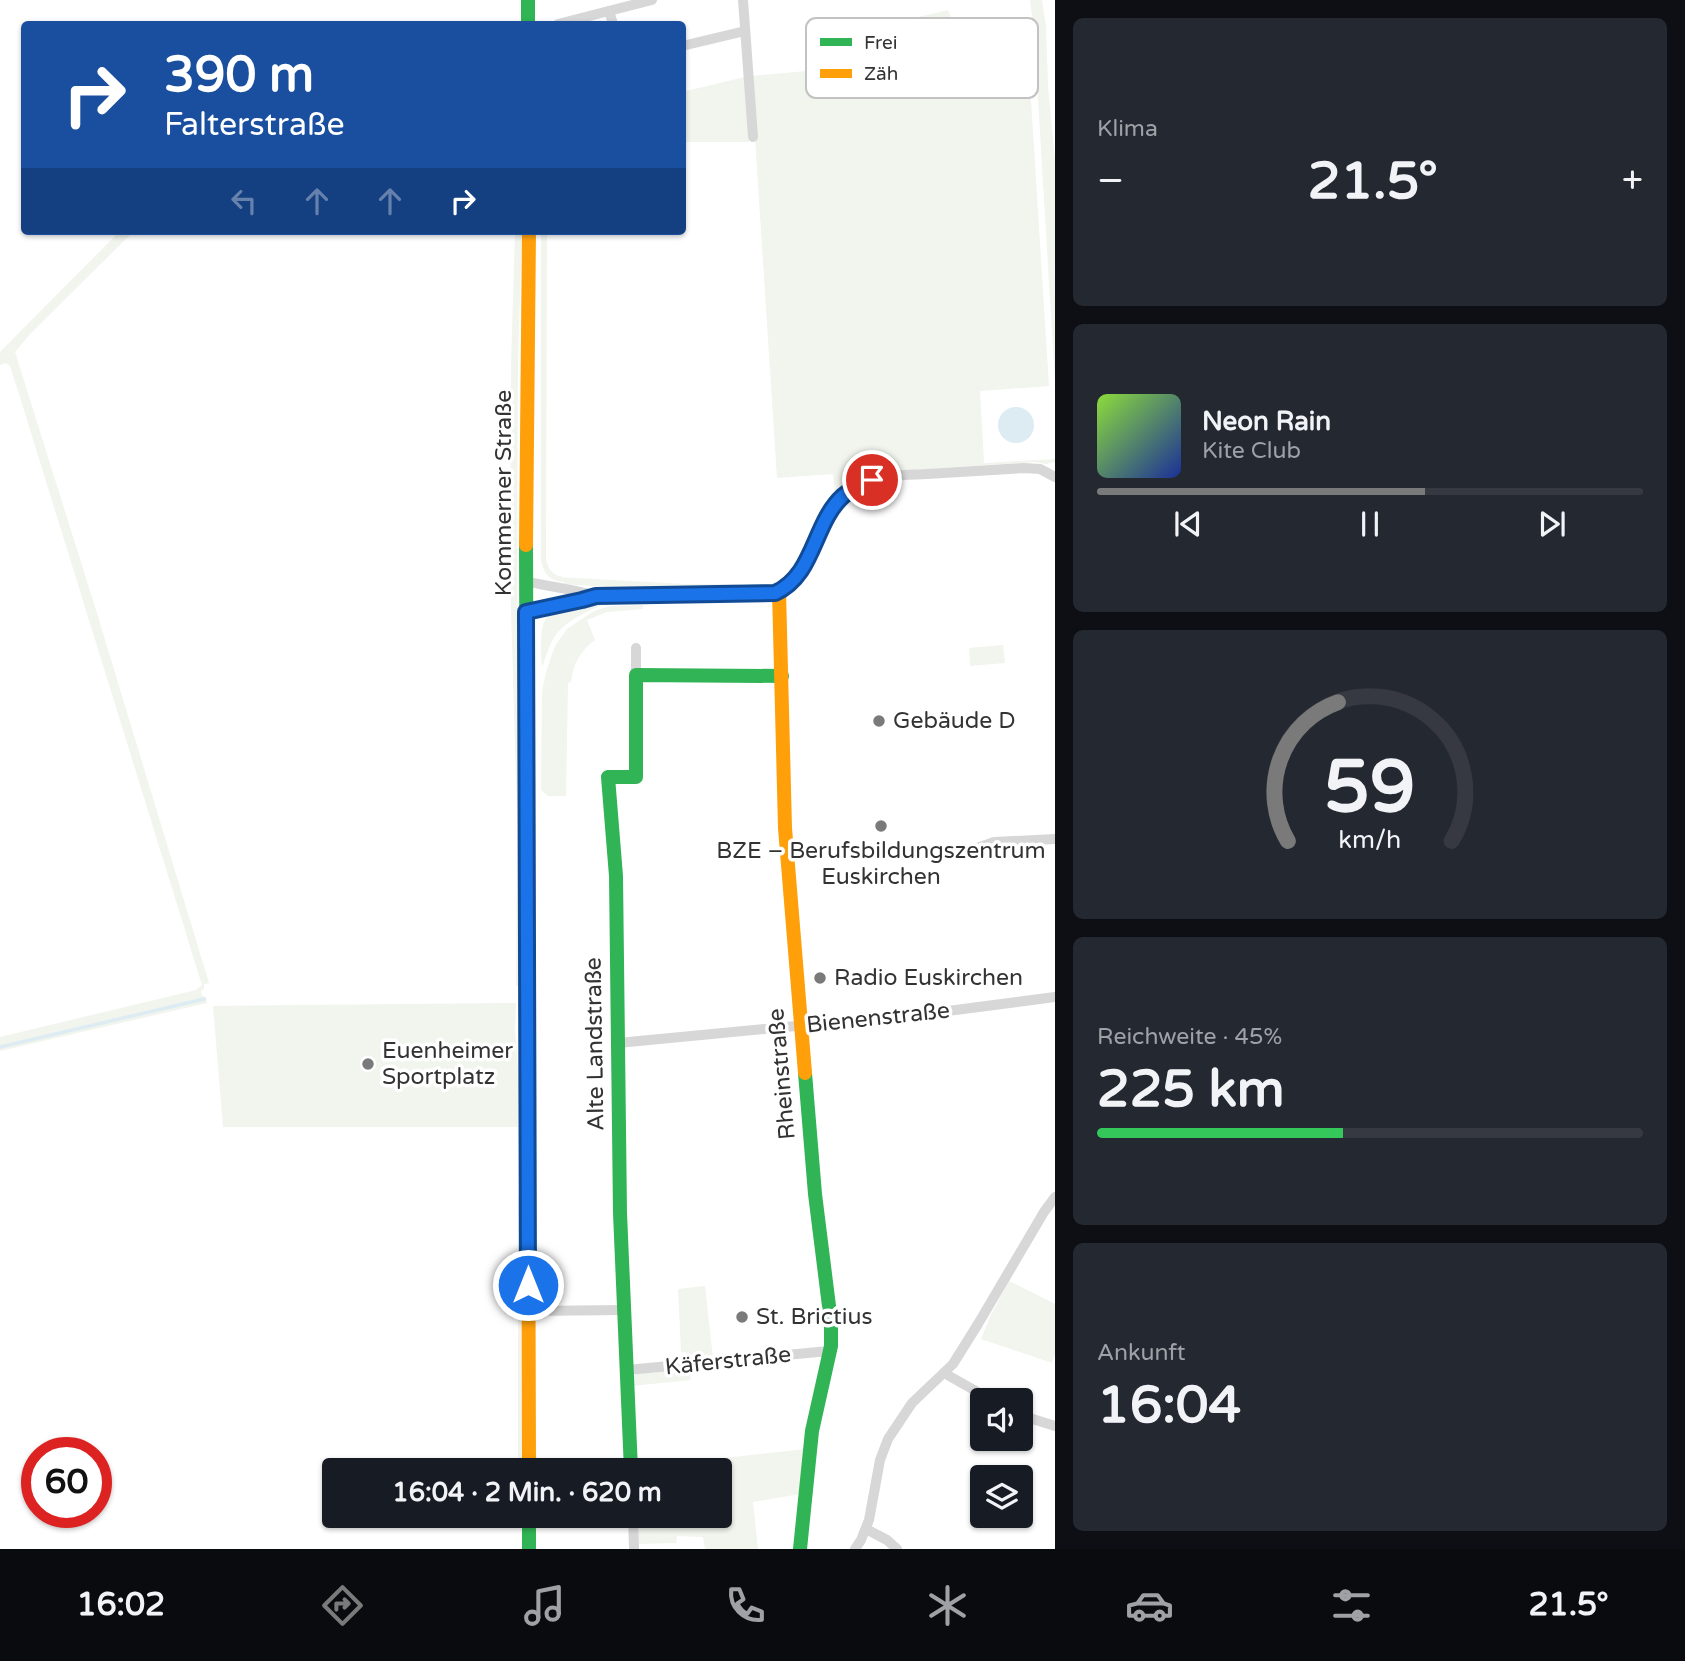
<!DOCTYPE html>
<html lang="de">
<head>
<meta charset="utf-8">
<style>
	body { margin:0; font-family:"Varela Round",sans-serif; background:#242831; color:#f1f3f6; height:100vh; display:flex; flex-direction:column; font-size:26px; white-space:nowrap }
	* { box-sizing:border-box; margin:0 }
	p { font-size:23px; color:#9ea1a6 }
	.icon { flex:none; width:38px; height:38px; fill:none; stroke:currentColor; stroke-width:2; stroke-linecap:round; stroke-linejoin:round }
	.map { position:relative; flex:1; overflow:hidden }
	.sheet { display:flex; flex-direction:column; gap:18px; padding:18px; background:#0d0f14; width:630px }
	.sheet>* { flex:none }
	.top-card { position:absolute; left:21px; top:21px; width:665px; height:214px; border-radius:7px; box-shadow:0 2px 5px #0004; background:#1a4fa0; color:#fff; overflow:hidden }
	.tools { position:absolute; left:970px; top:1388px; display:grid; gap:14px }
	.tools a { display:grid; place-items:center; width:63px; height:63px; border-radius:7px; background:#171b24; box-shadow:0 2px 5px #0004; font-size:35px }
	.speed { position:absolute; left:21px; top:1437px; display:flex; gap:14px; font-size:35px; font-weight:700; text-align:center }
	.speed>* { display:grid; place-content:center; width:91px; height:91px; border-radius:50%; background:#171b24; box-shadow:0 2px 5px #0004; line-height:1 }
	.speed .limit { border:10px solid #d22; background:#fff; color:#111 }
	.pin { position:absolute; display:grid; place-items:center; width:60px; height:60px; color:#fff; margin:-30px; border:4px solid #fff; border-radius:50%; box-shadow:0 2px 7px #0007 }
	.me { position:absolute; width:77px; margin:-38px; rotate:0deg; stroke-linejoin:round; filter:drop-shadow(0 0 5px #0008) }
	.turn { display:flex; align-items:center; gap:24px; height:147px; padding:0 28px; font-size:32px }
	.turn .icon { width:91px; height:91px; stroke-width:2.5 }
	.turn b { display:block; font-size:49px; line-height:60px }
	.lanes { display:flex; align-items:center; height:66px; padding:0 28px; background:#0003; justify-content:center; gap:35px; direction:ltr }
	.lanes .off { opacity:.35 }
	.big { font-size:52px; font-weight:700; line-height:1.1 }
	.sheet .widget { flex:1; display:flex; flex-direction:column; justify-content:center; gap:10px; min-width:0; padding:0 24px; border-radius:10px; background:#242831 }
	.sheet .dial { align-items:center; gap:0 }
	.dial svg { height:182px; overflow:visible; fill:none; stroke:#363941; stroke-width:7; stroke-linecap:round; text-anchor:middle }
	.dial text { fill:#f1f3f6; stroke:none }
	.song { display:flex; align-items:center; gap:21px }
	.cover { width:84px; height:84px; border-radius:10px; background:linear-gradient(135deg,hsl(90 70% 55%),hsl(230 70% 35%)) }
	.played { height:7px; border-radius:4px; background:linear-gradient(90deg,#7a7a7a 60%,#363941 60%) }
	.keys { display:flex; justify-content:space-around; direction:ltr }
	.heat { display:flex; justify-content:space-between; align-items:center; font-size:38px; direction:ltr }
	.charge { height:10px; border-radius:5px; background:linear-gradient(90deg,#34c759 45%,#363941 0) }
	.trip { position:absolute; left:322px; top:1458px; width:410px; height:70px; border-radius:7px; background:#171b24; box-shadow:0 2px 5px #0004; font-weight:700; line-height:70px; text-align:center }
	.dock { display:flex; height:112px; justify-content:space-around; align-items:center; background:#090b0e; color:#9ea1a6 }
	.dock .icon { width:49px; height:49px }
	.dock .active { color:#7a7a7a }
	.dock b { font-size:32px; color:#f1f3f6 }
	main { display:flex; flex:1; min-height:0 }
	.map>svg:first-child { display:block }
	.green { fill:#f1f5ed }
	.water { fill:#ddebf3 }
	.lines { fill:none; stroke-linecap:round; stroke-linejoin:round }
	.stream { stroke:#ddebf3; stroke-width:3.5 }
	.street { stroke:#d7d7d7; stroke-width:10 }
	.fast { stroke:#30b455; stroke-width:14 }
	.slow { stroke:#ff9f0a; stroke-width:14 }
	.route-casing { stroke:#114b97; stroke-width:18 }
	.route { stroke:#1a73e8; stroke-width:12 }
	.poi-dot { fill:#7a7a7a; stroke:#fff; stroke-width:2.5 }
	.labels { text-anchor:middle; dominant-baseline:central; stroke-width:7; stroke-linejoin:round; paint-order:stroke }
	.street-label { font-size:23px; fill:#333; stroke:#fff }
	.poi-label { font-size:23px; fill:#333; stroke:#fff; text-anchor:start }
	.key { fill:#fff; stroke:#c2c2c2; stroke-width:2 }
	.key-label { font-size:19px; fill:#333 }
</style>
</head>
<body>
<main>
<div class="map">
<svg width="1055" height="1549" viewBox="0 0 1055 1549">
	<rect width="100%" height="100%" fill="#fff"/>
	<!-- green -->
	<g class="green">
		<path d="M1030,0H1042L1046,27L1048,86L1055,160V383L1034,33Z"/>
		<path d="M948,10L955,27L959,89L1030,85L1049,386L980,391L984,463L1055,459V462L1046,464L1034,462L881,472L860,478L835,495L833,474L777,478L751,76L872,65L863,30Z"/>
		<path d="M745,77L749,142H683L682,92Z"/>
		<path d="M120,231H134L30,334L15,352L95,607L209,983L204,984V989L201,991L202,996L206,997L207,1003L0,1051V1037L196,990L202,985L19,394L10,366L6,363L0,365V352Z"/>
		<path d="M515,231H522L518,360L517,585L521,760L522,944L519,945V968L520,969L519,986H516L517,813L510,575L511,367Z"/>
		<path d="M541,231H547L546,560C551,577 559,577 575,578L685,584H773V586L739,584V589H631L564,584V582C549,581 543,573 541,559Z"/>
		<path d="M608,602C590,611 568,618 555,636C549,645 546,657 542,667C541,660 541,652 541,644C542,625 542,615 563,608Z"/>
		<path d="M643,605V609L607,612L587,620L595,640C580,651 573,664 571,682L568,683L566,796H548L541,790L542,691L547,669L555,646L567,629L594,611L610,606Z"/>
		<path d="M1003,645L1005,663L970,666L969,648Z"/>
		<path d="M516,1003L515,1030L519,1081L518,1127H223L213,1006Z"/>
		<path d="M518,1197H520L522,1466H518Z"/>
		<path d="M1009,1281L1055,1304V1355L1052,1363L981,1339L990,1317Z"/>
		<path d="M705,1286L713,1359L687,1361L686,1352H681L678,1289Z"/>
		<path d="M689,1369L691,1380L632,1386L633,1376L636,1374Z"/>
		<path d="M805,1449L800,1494L753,1502L758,1549H705L703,1537L677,1536L676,1543L637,1544L636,1522L638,1521V1516H719V1484L726,1483L725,1458Z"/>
	</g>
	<!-- water -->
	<circle class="water" cx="1016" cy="425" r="18"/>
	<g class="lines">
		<!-- stream -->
		<path class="stream" d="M0,1047L204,999"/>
		<!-- street -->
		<g class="street">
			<path d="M743,0L753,137"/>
			<path d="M609,11L613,24"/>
			<path d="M558,24L652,0"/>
			<path d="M682,46L745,31"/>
			<path d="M526,581C549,587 573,589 596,596"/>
			<path d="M526,612L582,600L596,596L775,593C811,578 812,533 834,506C841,496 852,488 863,483C883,474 906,475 927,474C959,472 991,470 1024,468L1040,469L1055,477"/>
			<path d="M636,675V648"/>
			<path d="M966,852L994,842L1055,839"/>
			<path d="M618,1043L796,1026L818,1028L1055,997"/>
			<path d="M528,1311L625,1310"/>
			<path d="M627,1370L829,1351"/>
			<path d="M944,1373L974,1390L989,1400"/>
			<path d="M1020,1415L1055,1426"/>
			<path d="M633,1516L634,1549"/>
			<path d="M866,1529L887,1540L897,1549"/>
			<path d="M855,1549L861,1540L869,1520L880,1460L888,1439L912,1403L953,1364L978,1324L1044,1212L1055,1197"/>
		</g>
		<!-- fast -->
		<g class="fast">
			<path d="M528,0V24"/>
			<path d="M526,545L528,1128"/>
			<path d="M631,1470L620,1213L616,876L608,777H636V675L782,676"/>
			<path d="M529,1516V1549"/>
			<path d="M800,1549L812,1431L831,1346V1322L815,1194L805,1073"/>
		</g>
		<!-- slow -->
		<g class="slow">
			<path d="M526,545L529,231"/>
			<path d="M779,591L785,828L805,1073"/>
			<path d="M528,1128L529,1470"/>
		</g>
	</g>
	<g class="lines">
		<!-- route casing -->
		<g class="route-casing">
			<path id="route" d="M528,1285L526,612L582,600L596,596L775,593C815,575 813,523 843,496C852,488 862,484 872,480"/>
		</g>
		<!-- route -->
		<use href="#route" class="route"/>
	</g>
	<!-- markers -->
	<g class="poi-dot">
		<circle cx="879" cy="721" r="7"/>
		<circle cx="881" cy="826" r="7"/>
		<circle cx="820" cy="978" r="7"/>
		<circle cx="368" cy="1064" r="7"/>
		<circle cx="742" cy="1317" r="7"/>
	</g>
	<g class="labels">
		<!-- street labels -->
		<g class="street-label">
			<text transform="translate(504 493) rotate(-90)">Kommerner Straße</text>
			<text transform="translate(878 1018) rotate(-6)">Bienenstraße</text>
			<text transform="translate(595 1044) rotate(-91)">Alte Landstraße</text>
			<text transform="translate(782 1074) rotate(-95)">Rheinstraße</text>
			<text transform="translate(728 1361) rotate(-6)">Käferstraße</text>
		</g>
		<!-- poi labels -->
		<g class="poi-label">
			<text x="893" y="721">Gebäude D</text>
			<text x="881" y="851" text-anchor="middle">BZE – Berufsbildungszentrum<tspan x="881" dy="26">Euskirchen</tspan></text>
			<text x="834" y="978">Radio Euskirchen</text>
			<text x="382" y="1051">Euenheimer<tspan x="382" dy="26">Sportplatz</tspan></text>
			<text x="756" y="1317">St. Brictius</text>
		</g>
	</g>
	<!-- legend -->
	<rect x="806" y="18" width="232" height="80" rx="10" class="key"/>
	<rect x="820" y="38" width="32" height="8" fill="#30b455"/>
	<rect x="820" y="69" width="32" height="9" fill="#ff9f0a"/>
	<g class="key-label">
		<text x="864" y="49">Frei</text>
		<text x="864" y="80">Zäh</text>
	</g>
</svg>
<div class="tools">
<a><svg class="icon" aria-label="sound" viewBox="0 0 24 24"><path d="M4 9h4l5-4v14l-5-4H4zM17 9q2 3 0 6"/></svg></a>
<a><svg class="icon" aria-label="layers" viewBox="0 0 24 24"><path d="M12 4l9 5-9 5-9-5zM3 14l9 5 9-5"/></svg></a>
</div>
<div class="speed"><div class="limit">60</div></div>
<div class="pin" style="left:872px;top:480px;background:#d93025"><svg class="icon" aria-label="arrive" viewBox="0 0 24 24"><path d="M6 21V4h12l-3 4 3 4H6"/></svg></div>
<svg class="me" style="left:528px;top:1285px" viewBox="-20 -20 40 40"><circle r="17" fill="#1a73e8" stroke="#fff" stroke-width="3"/><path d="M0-11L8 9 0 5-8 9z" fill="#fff"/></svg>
<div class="trip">16:04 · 2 Min. · 620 m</div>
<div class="top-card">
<div class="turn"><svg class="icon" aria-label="right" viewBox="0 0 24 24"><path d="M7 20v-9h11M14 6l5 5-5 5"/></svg><div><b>390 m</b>Falterstraße</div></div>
<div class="lanes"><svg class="icon off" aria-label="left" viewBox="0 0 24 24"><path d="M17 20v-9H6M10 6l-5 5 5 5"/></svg><svg class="icon off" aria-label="ahead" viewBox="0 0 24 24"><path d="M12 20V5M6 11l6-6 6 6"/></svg><svg class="icon off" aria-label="ahead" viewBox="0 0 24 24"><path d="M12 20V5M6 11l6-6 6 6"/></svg><svg class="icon" aria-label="right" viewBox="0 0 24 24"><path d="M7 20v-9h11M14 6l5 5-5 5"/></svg></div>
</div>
</div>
<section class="sheet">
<div class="widget"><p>Klima</p>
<div class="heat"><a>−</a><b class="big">21.5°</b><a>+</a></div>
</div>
<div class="widget">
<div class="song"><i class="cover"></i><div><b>Neon Rain</b><p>Kite Club</p></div></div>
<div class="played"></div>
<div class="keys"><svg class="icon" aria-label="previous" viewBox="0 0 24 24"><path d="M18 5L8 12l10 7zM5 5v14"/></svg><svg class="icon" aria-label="pause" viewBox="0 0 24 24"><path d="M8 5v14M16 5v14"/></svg><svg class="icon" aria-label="next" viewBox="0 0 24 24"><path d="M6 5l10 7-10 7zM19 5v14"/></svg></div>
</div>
<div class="widget dial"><svg viewBox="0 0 100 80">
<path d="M14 69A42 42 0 1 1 86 69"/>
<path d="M14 69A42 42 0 0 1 36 8" stroke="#7a7a7a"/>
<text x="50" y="56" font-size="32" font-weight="700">59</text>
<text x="50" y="72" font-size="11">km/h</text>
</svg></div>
<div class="widget"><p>Reichweite · 45%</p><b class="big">225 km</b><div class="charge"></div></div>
<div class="widget"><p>Ankunft</p><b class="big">16:04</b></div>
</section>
</main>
<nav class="dock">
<b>16:02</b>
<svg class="icon active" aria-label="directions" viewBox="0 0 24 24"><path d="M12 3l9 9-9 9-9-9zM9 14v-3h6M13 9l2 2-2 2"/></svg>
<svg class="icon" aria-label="music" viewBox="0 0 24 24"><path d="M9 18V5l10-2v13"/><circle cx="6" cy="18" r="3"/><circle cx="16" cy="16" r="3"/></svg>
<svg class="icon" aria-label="phone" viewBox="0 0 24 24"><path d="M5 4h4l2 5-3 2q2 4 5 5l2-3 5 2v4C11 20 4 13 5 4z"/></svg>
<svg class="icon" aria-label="climate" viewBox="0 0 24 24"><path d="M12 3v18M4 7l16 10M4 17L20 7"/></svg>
<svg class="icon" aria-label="car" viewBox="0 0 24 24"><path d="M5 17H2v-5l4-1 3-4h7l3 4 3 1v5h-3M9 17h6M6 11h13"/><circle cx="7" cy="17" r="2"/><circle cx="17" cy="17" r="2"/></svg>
<svg class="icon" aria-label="filters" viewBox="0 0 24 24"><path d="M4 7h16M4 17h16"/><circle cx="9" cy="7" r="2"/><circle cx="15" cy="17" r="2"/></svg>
<b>21.5°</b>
</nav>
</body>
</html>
